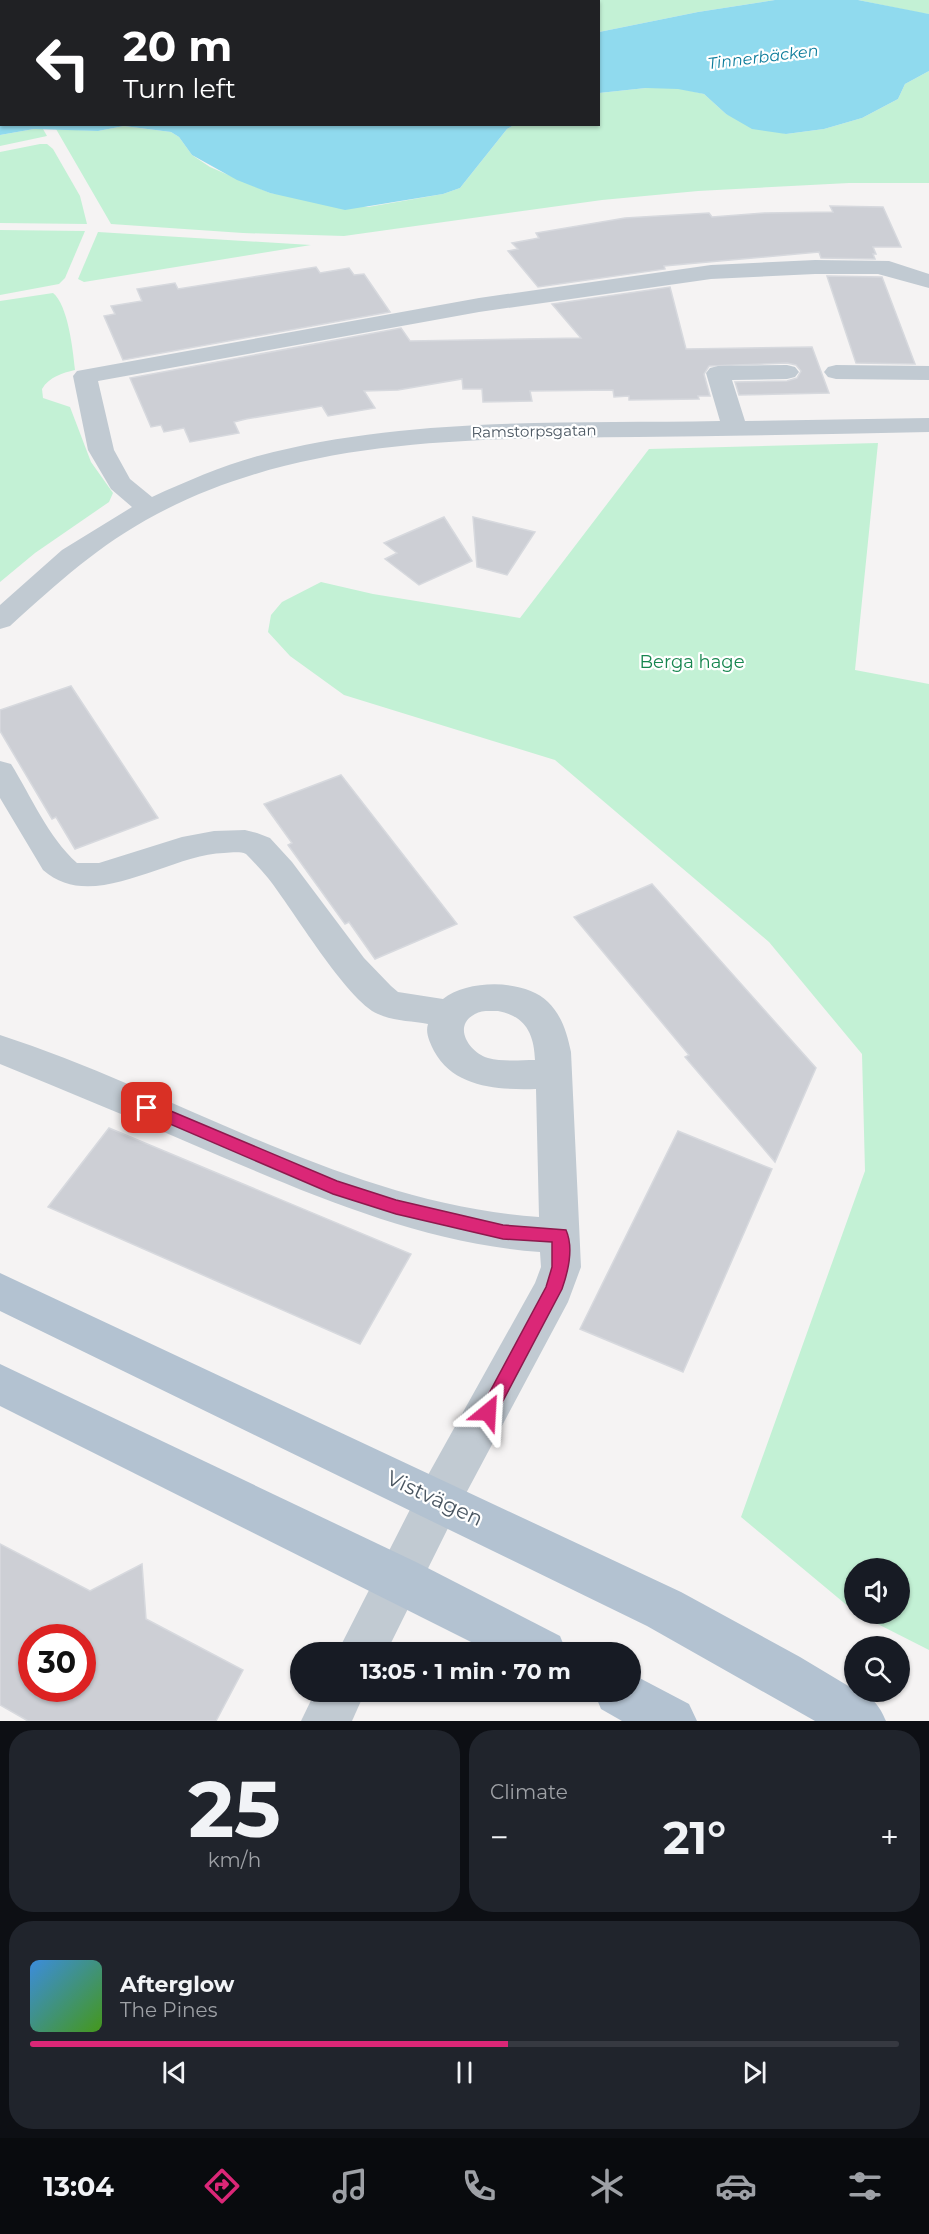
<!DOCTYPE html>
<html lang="en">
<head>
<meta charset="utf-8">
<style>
	body { margin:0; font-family:Montserrat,sans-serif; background:#20242c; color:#f1f3f6; height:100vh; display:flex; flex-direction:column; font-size:22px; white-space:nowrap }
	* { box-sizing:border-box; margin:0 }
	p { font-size:20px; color:#9ea1a6 }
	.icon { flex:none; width:33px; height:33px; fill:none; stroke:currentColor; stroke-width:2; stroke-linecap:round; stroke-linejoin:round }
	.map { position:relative; height:1721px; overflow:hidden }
	.sheet { display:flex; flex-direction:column; gap:9px; padding:9px; background:#0d0f14; flex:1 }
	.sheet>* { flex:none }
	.hud { position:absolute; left:0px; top:0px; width:600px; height:126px; box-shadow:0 2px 4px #0004; background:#202124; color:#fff; overflow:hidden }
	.controls { position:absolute; left:844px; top:1558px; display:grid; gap:12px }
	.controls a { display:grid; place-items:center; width:66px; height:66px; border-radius:50%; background:#171b24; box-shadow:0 2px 4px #0004; font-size:30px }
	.speed { position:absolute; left:18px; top:1624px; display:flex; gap:12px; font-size:30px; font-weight:700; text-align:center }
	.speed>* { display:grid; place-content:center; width:78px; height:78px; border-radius:50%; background:#171b24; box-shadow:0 2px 4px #0004; line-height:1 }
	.speed .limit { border:9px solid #d22; background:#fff; color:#111 }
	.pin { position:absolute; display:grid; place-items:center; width:51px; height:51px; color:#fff; margin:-26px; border-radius:12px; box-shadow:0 3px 9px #0006 }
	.me { position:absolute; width:66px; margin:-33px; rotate:27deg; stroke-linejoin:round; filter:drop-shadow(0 0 4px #0008) }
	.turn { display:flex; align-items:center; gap:21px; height:126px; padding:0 24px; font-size:27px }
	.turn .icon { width:78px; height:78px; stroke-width:2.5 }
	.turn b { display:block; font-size:42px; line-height:51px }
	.big { font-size:45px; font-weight:700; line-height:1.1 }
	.sheet .widget { flex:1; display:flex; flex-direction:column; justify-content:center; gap:9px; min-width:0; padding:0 21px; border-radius:24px; background:#20242c }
	.sheet .dial { align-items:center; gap:0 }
	.dial b { font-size:78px; line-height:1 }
	.song { display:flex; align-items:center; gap:18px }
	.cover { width:72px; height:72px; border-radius:9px; background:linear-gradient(135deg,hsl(210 70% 55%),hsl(100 70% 35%)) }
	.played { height:6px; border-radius:3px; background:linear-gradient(90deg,#db2777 55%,#363941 55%) }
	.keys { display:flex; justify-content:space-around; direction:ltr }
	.heat { display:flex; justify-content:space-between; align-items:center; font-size:33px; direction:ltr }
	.sheet .tiles { flex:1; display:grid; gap:9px; grid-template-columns:1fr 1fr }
	.widget:last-child { grid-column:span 2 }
	.trip { position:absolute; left:290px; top:1642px; width:351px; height:60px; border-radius:30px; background:#171b24; box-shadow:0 2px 4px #0004; font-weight:700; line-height:60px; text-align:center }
	.menu { display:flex; height:96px; justify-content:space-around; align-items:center; background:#090b0e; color:#9ea1a6 }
	.menu .icon { width:42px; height:42px }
	.menu .selected { color:#db2777 }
	.menu b { font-size:27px; color:#f1f3f6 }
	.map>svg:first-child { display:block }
	.green { fill:#c3f1d5 }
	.water { fill:#90daee }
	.building { fill:#cdcfd5; stroke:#d7d9de; stroke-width:1.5; fill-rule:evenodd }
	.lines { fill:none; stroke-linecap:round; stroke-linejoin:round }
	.minor { fill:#c1cad2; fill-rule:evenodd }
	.major { fill:#b3c2d1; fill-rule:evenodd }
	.route { fill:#db2777; stroke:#8e194d; stroke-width:1.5 }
	.labels { text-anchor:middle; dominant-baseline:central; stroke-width:4.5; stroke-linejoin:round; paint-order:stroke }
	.far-street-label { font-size:15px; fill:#4a5661; stroke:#fff }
	.far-water-label { font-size:16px; font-style:italic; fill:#0c7c9b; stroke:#fff }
	.park-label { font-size:18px; fill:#17864f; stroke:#fff }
	.near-street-label { font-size:21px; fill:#4a5661; stroke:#fff }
</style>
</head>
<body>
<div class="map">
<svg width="929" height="1721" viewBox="0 0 929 1721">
	<rect width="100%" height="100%" fill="#f5f3f3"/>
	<!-- green -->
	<g class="green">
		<path d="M11,0H775L698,12L599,32L598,2H2L1,29L0,1Z"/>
		<path d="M858,0H929V14L921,13Z"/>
		<path d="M929,71V183H849L698,191L602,200L344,236L243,233L111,224L56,129L98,131L124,126L171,132L179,137L192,155L210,167L270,193L368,207L443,194L460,188L507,129L514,125L598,124L599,93L646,88H678L704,94L726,114L786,134L824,129L862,118L898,99L905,84Z"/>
		<path d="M34,129H43L47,136L0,146V135Z"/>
		<path d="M40,144H47L53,149L80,196L87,224L0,223V152Z"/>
		<path d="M0,230L85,231L65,278L59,284L0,295Z"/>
		<path d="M98,232L311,245L84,282L78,279Z"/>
		<path d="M53,293C68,305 73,350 75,370C62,373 49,377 42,389L43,398L70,407L91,462L113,493L109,502L35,553L0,582V301Z"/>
		<path d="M878,443L855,670L929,684V1650L858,1614H900V1569H855V1612L741,1517L865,1171L862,1054L769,942L555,760L344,695L290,656L268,632L271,615L282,602L321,582L373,594L520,618L649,449Z"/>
	</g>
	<!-- water -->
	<g class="water">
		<path d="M775,0H858L929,14V71L905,84L898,99L862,118L824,129L786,134L752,129L726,114L704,94L678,89L646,88L599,93V32L698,12Z"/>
		<path d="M0,109L2,124L514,125L507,129L460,188L443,194L345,210L270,193L237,180L192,155L179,137L171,132L124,126L98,131L34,129L0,135Z"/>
	</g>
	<!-- building -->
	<g class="building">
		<path d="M830,206L883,207L901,247H873L876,254H873L875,259L821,258L819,252L664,266L665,269L538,287L508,251L518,249L512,243L539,238L536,233L625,218L709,213L712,217L764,213L833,212Z"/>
		<path d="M316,267L320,273L349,268L354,275L364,274L390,312L123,360L104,316L115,314L111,306L142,301L137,289L175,283L178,289Z"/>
		<path d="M827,276L882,277L915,364L856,363Z"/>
		<path d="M670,287L686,349L812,347L829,393L739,395L735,382L787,381L797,378L801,371L796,365L787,363L709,366L704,374L710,396H698L699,399L629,400V396L614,397L613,390L530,391L532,401L483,402L482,389H463L462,379L398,390L364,391L375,408L328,416L322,406L246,419L234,422L239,433L190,442L184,428L164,432L161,425L151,427L130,378L401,328L410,341L581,338L552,304Z"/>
		<path d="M444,517L472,561L419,585L385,559L397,553L384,543Z"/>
		<path d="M473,517L535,532L507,575L477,567Z"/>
		<path d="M71,686L158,818L75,849L56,817L52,819L0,731V710Z"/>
		<path d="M341,775L457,924L375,959L349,922L345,924L288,845L292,843L264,804Z"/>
		<path d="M652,884L816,1068L775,1162L685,1057L689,1055L574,917Z"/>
		<path d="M109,1128L411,1254L360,1344L48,1207Z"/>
		<path d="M678,1131L772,1169L683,1372L580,1329Z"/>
		<path d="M0,1544L90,1591L142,1564L146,1619L243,1670L216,1721H28L0,1705ZM32,1638H82V1689H32Z"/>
	</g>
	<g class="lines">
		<!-- minor -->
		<g class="minor">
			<path d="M815,260L889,261L929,274V288L878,274H815L711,279L479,312L98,381L114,450L130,479L152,497C187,481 222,466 258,456C409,416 566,424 720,421L706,373L710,368L718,366L787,365L795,367L799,372L795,377L787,379L732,380L745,421L929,418V432C832,434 734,436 637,437C474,439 305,436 157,514C97,546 59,582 10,626L0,629V605L62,550L132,507L111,489L88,450L73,376L77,371L479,298L711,265Z"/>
			<path d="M836,365L929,366V380L836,379L828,377L824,372L828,367Z"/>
			<path d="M0,761L11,764C31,796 48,837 77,863H99L182,837L214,831L245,830L257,833L270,838L292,862L364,958L391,986L398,992L443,999C468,979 526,979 548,1002C562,1016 567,1033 571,1052L581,1267L568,1302L455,1514L386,1653H337L423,1484L535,1283L541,1267L540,1252C418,1243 305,1192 194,1145C130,1117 65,1091 0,1064V1035C179,1093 348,1204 539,1217L536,1089C499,1090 454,1088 434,1051C430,1043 425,1033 428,1024C412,1021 393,1021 378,1014C347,1001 292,908 268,878C261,870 254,862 246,854C239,851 231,853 224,853C167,855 92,914 43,870L0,798ZM498,1011C525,1016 534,1033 535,1060C520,1060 503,1062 488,1058C469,1052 452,1026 475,1014C481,1010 490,1011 498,1011Z"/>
			<path d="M315,1692H365L352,1721H301Z"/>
		</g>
		<!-- major -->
		<g class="major">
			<path d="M0,1273L681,1592L800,1657L855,1690V1692C872,1694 880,1707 886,1721H815L647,1626L0,1311Z"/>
			<path d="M0,1364L416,1562L560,1636L567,1653H493L0,1406Z"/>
			<path d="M630,1673L689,1704L697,1721H622L601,1709L594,1692H630Z"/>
		</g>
	</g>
	<!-- route -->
	<path class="route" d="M147,1101L337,1181L396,1200L503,1225L566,1230C574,1248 568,1272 562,1289L494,1418L488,1420L482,1418L479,1412L546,1287L552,1267V1242L503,1239L396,1214L333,1194L142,1112L140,1108L142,1103Z"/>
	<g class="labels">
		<!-- far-street labels -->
		<g class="far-street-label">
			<text transform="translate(534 431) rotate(-1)">Ramstorpsgatan</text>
		</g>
		<!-- far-water labels -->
		<g class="far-water-label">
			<text transform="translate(763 57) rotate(-7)">Tinnerbäcken</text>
		</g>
		<!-- park labels -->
		<g class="park-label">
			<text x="692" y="662">Berga hage</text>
		</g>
		<!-- near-street labels -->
		<g class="near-street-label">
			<text transform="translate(435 1498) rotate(25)">Vistvägen</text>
		</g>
	</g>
</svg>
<div class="controls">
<a><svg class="icon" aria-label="sound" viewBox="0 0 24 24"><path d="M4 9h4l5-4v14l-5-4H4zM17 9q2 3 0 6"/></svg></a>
<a><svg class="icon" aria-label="search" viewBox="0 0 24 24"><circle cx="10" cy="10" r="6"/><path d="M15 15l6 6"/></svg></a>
</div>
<div class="speed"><div class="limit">30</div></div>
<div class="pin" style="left:147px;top:1108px;background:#d93025"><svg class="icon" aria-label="arrive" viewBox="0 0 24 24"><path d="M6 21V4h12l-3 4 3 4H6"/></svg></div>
<svg class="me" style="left:488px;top:1412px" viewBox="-20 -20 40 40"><path d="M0-17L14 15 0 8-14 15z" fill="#db2777" stroke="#fff" stroke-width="4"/></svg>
<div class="trip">13:05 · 1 min · 70 m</div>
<div class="hud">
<div class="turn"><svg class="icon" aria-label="left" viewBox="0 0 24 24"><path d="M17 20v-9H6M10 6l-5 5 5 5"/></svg><div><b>20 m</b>Turn left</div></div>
</div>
</div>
<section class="sheet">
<div class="tiles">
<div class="widget dial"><b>25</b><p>km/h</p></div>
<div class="widget"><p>Climate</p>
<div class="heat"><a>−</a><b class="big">21°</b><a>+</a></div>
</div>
<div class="widget">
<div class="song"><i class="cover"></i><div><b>Afterglow</b><p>The Pines</p></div></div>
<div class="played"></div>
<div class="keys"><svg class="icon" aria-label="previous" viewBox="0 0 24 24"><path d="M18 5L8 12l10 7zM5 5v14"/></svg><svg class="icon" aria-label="pause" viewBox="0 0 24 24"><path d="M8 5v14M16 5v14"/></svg><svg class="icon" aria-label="next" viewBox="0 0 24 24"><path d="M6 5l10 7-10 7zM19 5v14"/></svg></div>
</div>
</div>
</section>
<nav class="menu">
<b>13:04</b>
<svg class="icon selected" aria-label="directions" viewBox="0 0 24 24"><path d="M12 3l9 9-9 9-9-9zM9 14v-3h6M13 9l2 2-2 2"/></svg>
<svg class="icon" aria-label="music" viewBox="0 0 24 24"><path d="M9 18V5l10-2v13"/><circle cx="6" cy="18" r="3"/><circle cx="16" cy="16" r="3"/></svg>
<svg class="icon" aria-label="phone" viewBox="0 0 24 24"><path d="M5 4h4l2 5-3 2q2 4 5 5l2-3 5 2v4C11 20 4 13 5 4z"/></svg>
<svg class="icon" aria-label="climate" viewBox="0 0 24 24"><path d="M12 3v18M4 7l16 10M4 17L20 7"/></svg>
<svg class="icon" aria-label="car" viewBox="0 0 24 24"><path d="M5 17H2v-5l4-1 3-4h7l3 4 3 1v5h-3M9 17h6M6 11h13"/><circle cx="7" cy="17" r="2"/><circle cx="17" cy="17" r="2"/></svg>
<svg class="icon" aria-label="filters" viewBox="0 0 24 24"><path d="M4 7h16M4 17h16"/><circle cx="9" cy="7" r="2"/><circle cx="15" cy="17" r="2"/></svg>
</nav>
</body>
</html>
